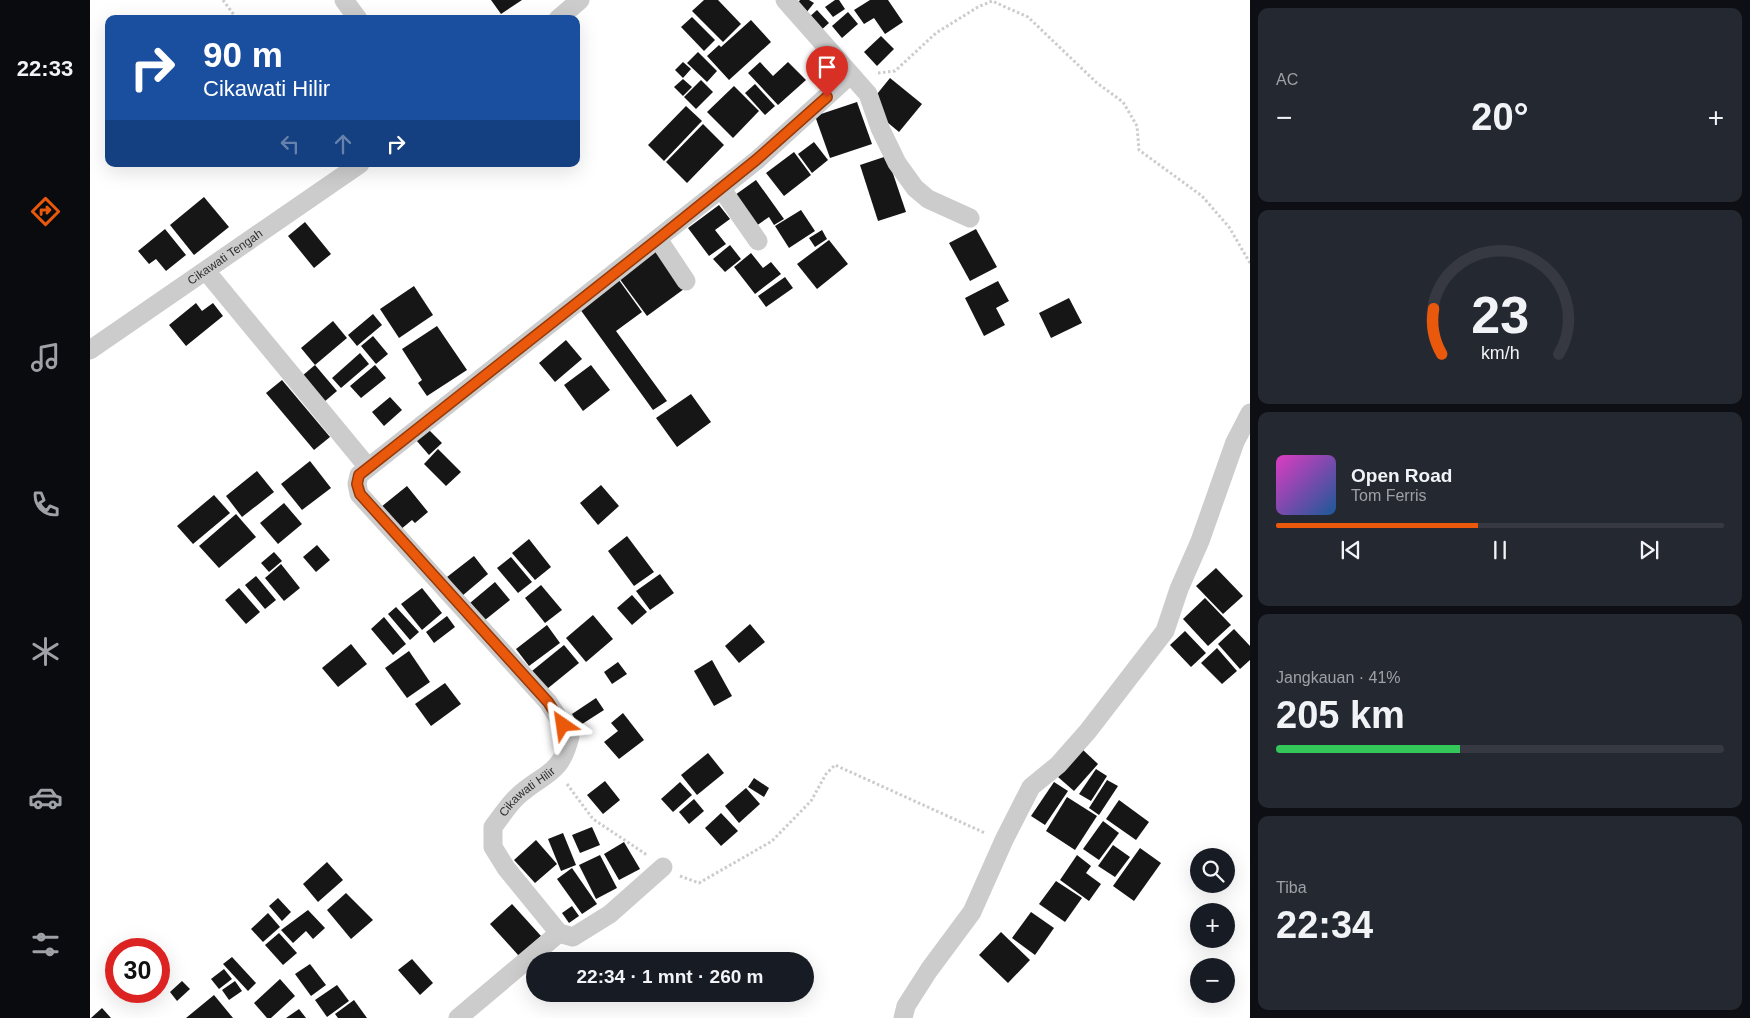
<!DOCTYPE html>
<html lang="id">
<head>
<meta charset="utf-8">
<style>
	body { margin:0; font-family:Arial,sans-serif; background:#242831; color:#f1f3f6; height:100vh; display:flex; flex-direction:column; font-size:19px; white-space:nowrap }
	* { box-sizing:border-box; margin:0 }
	p { font-size:16px; color:#9ea1a6 }
	.icon { flex:none; width:28px; height:28px; fill:none; stroke:currentColor; stroke-width:2; stroke-linecap:round; stroke-linejoin:round }
	.map { position:relative; flex:1; overflow:hidden }
	.side { display:flex; flex-direction:column; gap:8px; padding:8px; background:#0d0f14; width:500px }
	.side>* { flex:none }
	.guide { position:absolute; left:15px; top:15px; width:475px; height:152px; border-radius:10px; box-shadow:0 5px 20px #0002; background:#1a4fa0; color:#fff; overflow:hidden }
	.controls { position:absolute; left:1100px; top:848px; display:grid; gap:10px }
	.controls a { display:grid; place-items:center; width:45px; height:45px; border-radius:50%; background:#171b24; box-shadow:0 5px 20px #0002; font-size:25px }
	.speed { position:absolute; left:15px; top:938px; display:flex; gap:10px; font-size:25px; font-weight:700; text-align:center }
	.speed>* { display:grid; place-content:center; width:65px; height:65px; border-radius:50%; background:#171b24; box-shadow:0 5px 20px #0002; line-height:1 }
	.speed .limit { border:8px solid #d22; background:#fff; color:#111 }
	.pin { position:absolute; display:grid; place-items:center; width:42px; height:42px; color:#fff; margin:-51px -21px; border-radius:50% 50% 50% 0; rotate:-45deg; box-shadow:0 0 5px #0007 }
	.pin .icon { rotate:45deg }
	.me { position:absolute; width:55px; margin:-28px; rotate:328deg; stroke-linejoin:round; filter:drop-shadow(0 0 4px #0008) }
	.turn { display:flex; align-items:center; gap:18px; height:105px; padding:0 15px; font-size:22px }
	.turn .icon { width:65px; height:65px; stroke-width:2.5 }
	.turn b { display:block; font-size:35px; line-height:42px }
	.lanes { display:flex; align-items:center; height:48px; padding:0 15px; background:#0003; justify-content:center; gap:25px; direction:ltr }
	.lanes .off { opacity:.35 }
	.big { font-size:38px; font-weight:800; line-height:1.1 }
	.side .widget { flex:1; display:flex; flex-direction:column; justify-content:center; gap:8px; min-width:0; padding:0 18px; border-radius:10px; background:#242831 }
	.side .dial { align-items:center; gap:0 }
	.dial svg { height:130px; overflow:visible; fill:none; stroke:#363941; stroke-width:7; stroke-linecap:round; text-anchor:middle }
	.dial text { fill:#f1f3f6; stroke:none }
	.song { display:flex; align-items:center; gap:15px }
	.cover { width:60px; height:60px; border-radius:8px; background:linear-gradient(135deg,hsl(310 70% 55%),hsl(210 70% 35%)) }
	.played { height:5px; border-radius:2px; background:linear-gradient(90deg,#ea580c 45%,#363941 45%) }
	.keys { display:flex; justify-content:space-around; direction:ltr }
	.heat { display:flex; justify-content:space-between; align-items:center; font-size:28px; direction:ltr }
	.charge { height:8px; border-radius:4px; background:linear-gradient(90deg,#34c759 41%,#363941 0) }
	.trip { position:absolute; left:436px; top:952px; width:288px; height:50px; border-radius:25px; background:#171b24; box-shadow:0 5px 20px #0002; font-weight:800; line-height:50px; text-align:center }
	main { display:flex; flex:1; min-height:0 }
	.menu { display:flex; flex-direction:column; width:90px; justify-content:space-around; align-items:center; background:#090b0e; color:#9ea1a6 }
	.menu .icon { width:35px; height:35px }
	.menu .active { color:#ea580c }
	.menu b { font-size:22px; color:#f1f3f6 }
	.map>svg:first-child { display:block }
	.building { fill:#161616 }
	.lines { fill:none; stroke-linecap:round; stroke-linejoin:round }
	.path { stroke:#ccc; stroke-width:3; stroke-dasharray:2.5 2.5; stroke-linecap:butt }
	.street { stroke:#ccc; stroke-width:19 }
	.route-casing { stroke:#983908; stroke-width:12 }
	.route { stroke:#ea580c; stroke-width:9 }
	.labels { text-anchor:middle; dominant-baseline:central; stroke-width:5; stroke-linejoin:round; paint-order:stroke }
	.street-label { font-size:12px; fill:#2f2f2f; stroke:#fff }
</style>
</head>
<body>
<main>
<nav class="menu">
<b>22:33</b>
<svg class="icon active" aria-label="directions" viewBox="0 0 24 24"><path d="M12 3l9 9-9 9-9-9zM9 14v-3h6M13 9l2 2-2 2"/></svg>
<svg class="icon" aria-label="music" viewBox="0 0 24 24"><path d="M9 18V5l10-2v13"/><circle cx="6" cy="18" r="3"/><circle cx="16" cy="16" r="3"/></svg>
<svg class="icon" aria-label="phone" viewBox="0 0 24 24"><path d="M5 4h4l2 5-3 2q2 4 5 5l2-3 5 2v4C11 20 4 13 5 4z"/></svg>
<svg class="icon" aria-label="climate" viewBox="0 0 24 24"><path d="M12 3v18M4 7l16 10M4 17L20 7"/></svg>
<svg class="icon" aria-label="car" viewBox="0 0 24 24"><path d="M5 17H2v-5l4-1 3-4h7l3 4 3 1v5h-3M9 17h6M6 11h13"/><circle cx="7" cy="17" r="2"/><circle cx="17" cy="17" r="2"/></svg>
<svg class="icon" aria-label="filters" viewBox="0 0 24 24"><path d="M4 7h16M4 17h16"/><circle cx="9" cy="7" r="2"/><circle cx="15" cy="17" r="2"/></svg>
</nav>
<div class="map">
<svg width="1160" height="1018" viewBox="0 0 1160 1018">
	<rect width="100%" height="100%" fill="#fff"/>
	<!-- building -->
	<g class="building">
		<path d="M401,0H432L411,14Z"/>
		<path d="M614,0H628L651,24L633,42L602,11Z"/>
		<path d="M710,0H719L724,3L716,13L706,5Z"/>
		<path d="M745,0H749L755,9L743,17L735,7Z"/>
		<path d="M780,0H798L813,22L795,34L784,18L774,24L764,10Z"/>
		<path d="M727,10L739,23L729,32L717,19Z"/>
		<path d="M758,12L768,24L752,38L742,26Z"/>
		<path d="M602,17L625,40L614,51L591,27Z"/>
		<path d="M661,20L681,42L639,80L617,56L629,45L631,47Z"/>
		<path d="M791,36L804,49L787,66L774,52Z"/>
		<path d="M608,52L627,71L617,82L597,63Z"/>
		<path d="M593,62L601,69L593,78L585,70Z"/>
		<path d="M670,62L683,76L698,62L716,80L688,105L658,73Z"/>
		<path d="M800,78L832,104L809,132L785,112L783,99Z"/>
		<path d="M593,79L602,87L593,96L584,87Z"/>
		<path d="M611,80L623,92L606,109L594,97Z"/>
		<path d="M665,84L685,106L675,115L655,93Z"/>
		<path d="M644,86L669,111L643,138L617,112Z"/>
		<path d="M767,102L782,144L740,158L725,116Z"/>
		<path d="M596,106L612,121L574,161L558,145Z"/>
		<path d="M613,124L634,145L597,183L576,162Z"/>
		<path d="M724,142L738,160L722,173L708,154Z"/>
		<path d="M704,152L721,175L694,196L676,173Z"/>
		<path d="M797,156L816,212L788,221L770,165Z"/>
		<path d="M666,180L694,219L684,225L679,217L666,226L645,195Z"/>
		<path d="M114,197L139,227L104,255L80,225Z"/>
		<path d="M629,205L640,219L625,230L636,244L619,256L598,228Z"/>
		<path d="M711,210L725,231L699,248L685,226Z"/>
		<path d="M215,222L241,254L224,268L198,236Z"/>
		<path d="M75,229L96,255L76,271L66,259L59,264L48,251Z"/>
		<path d="M886,229L907,267L880,281L859,243Z"/>
		<path d="M732,230L737,239L725,247L719,238Z"/>
		<path d="M739,240L758,264L727,289L707,264Z"/>
		<path d="M640,245L651,259L635,272L623,259Z"/>
		<path d="M566,251L594,289L557,316L529,278Z"/>
		<path d="M661,253L673,268L681,262L691,274L665,294L644,267Z"/>
		<path d="M526,276L552,312L526,331L577,401L563,410L487,305Z"/>
		<path d="M695,277L703,288L676,307L668,296Z"/>
		<path d="M908,281L919,301L906,308L915,325L894,336L875,298Z"/>
		<path d="M324,286L343,315L309,338L290,309Z"/>
		<path d="M979,298L992,323L961,338L949,313Z"/>
		<path d="M106,303L112,311L123,303L133,316L96,346L79,325Z"/>
		<path d="M283,314L292,325L267,346L258,335Z"/>
		<path d="M243,321L257,338L225,365L211,348Z"/>
		<path d="M347,326L377,370L337,396L328,383L332,380L312,349Z"/>
		<path d="M283,336L298,354L286,364L271,346Z"/>
		<path d="M476,340L492,359L465,382L449,363Z"/>
		<path d="M270,353L279,364L251,388L242,378Z"/>
		<path d="M225,365L247,391L234,402L212,376Z"/>
		<path d="M285,365L296,378L271,398L260,386Z"/>
		<path d="M501,365L520,390L493,411L474,385Z"/>
		<path d="M192,380L240,437L224,450L176,393Z"/>
		<path d="M601,394L621,422L587,447L566,418Z"/>
		<path d="M300,397L312,410L294,426L282,412Z"/>
		<path d="M338,429L352,443L339,455L326,440Z"/>
		<path d="M348,449L371,472L356,486L334,464Z"/>
		<path d="M220,461L241,488L212,510L191,484Z"/>
		<path d="M167,471L184,492L152,517L136,496Z"/>
		<path d="M511,485L529,506L508,525L490,503Z"/>
		<path d="M317,486L338,512L325,523L322,520L310,530L291,507Z"/>
		<path d="M124,495L140,513L103,544L87,526Z"/>
		<path d="M194,503L212,524L188,544L170,523Z"/>
		<path d="M146,514L166,537L129,568L109,546Z"/>
		<path d="M537,536L564,572L544,586L518,551Z"/>
		<path d="M439,539L461,567L445,580L422,553Z"/>
		<path d="M227,545L240,560L226,572L213,557Z"/>
		<path d="M184,552L192,561L179,572L171,563Z"/>
		<path d="M384,556L398,574L372,596L357,577Z"/>
		<path d="M421,557L442,582L428,593L407,568Z"/>
		<path d="M191,564L210,588L194,601L175,578Z"/>
		<path d="M1126,568L1153,596L1133,614L1106,586Z"/>
		<path d="M570,574L584,593L560,610L546,591Z"/>
		<path d="M166,576L186,600L175,609L155,585Z"/>
		<path d="M405,582L420,600L395,620L380,603Z"/>
		<path d="M451,585L472,610L455,623L435,598Z"/>
		<path d="M149,588L170,612L156,624L135,600Z"/>
		<path d="M332,588L352,613L332,630L311,604Z"/>
		<path d="M542,595L557,612L542,625L527,608Z"/>
		<path d="M1115,598L1141,625L1118,646L1093,619Z"/>
		<path d="M306,607L329,632L320,640L298,614Z"/>
		<path d="M503,615L523,639L496,662L476,638Z"/>
		<path d="M357,616L365,627L344,643L336,632Z"/>
		<path d="M294,617L316,644L303,655L281,629Z"/>
		<path d="M660,624L675,642L649,663L635,646Z"/>
		<path d="M457,625L470,643L439,666L426,649Z"/>
		<path d="M1144,629L1160,646V660L1150,669L1128,644Z"/>
		<path d="M1095,631L1116,653L1101,667L1080,645Z"/>
		<path d="M261,644L277,664L248,687L232,668Z"/>
		<path d="M474,645L489,663L457,689L442,671Z"/>
		<path d="M1127,648L1147,671L1132,684L1111,663Z"/>
		<path d="M319,651L340,682L317,698L295,668Z"/>
		<path d="M622,660L642,696L624,706L604,671Z"/>
		<path d="M528,662L537,674L522,684L514,672Z"/>
		<path d="M355,683L371,704L341,726L325,704Z"/>
		<path d="M506,698L514,710L489,726L482,714Z"/>
		<path d="M533,713L554,740L529,759L514,742L528,731L521,723Z"/>
		<path d="M992,749L1008,764L984,791L968,777Z"/>
		<path d="M618,753L634,773L607,795L591,775Z"/>
		<path d="M1006,769L1017,776L1001,801L989,794Z"/>
		<path d="M664,778L679,788L674,797L658,787Z"/>
		<path d="M1017,780L1028,786L1009,815L999,808Z"/>
		<path d="M515,781L530,800L513,814L497,795Z"/>
		<path d="M590,782L602,795L583,812L571,799Z"/>
		<path d="M964,782L978,791L955,825L941,816Z"/>
		<path d="M656,788L670,804L649,823L635,806Z"/>
		<path d="M977,797L1007,816L985,850L956,831Z"/>
		<path d="M604,799L614,811L599,824L589,812Z"/>
		<path d="M1029,800L1059,822L1046,840L1016,819Z"/>
		<path d="M631,813L648,831L631,846L615,828Z"/>
		<path d="M1013,821L1029,833L1009,860L993,849Z"/>
		<path d="M502,827L510,845L490,853L482,835Z"/>
		<path d="M473,833L486,865L471,871L458,839Z"/>
		<path d="M446,840L467,864L445,883L424,860Z"/>
		<path d="M534,842L550,869L529,880L514,854Z"/>
		<path d="M1023,845L1040,857L1025,877L1008,866Z"/>
		<path d="M1050,848L1071,863L1044,901L1023,886Z"/>
		<path d="M510,855L527,888L506,899L489,865Z"/>
		<path d="M987,855L1001,866L996,873L1011,884L999,901L970,880Z"/>
		<path d="M237,862L253,880L228,902L213,884Z"/>
		<path d="M482,868L507,904L492,914L467,879Z"/>
		<path d="M966,881L992,898L975,922L949,904Z"/>
		<path d="M256,893L283,920L261,939L237,910Z"/>
		<path d="M188,898L201,912L192,921L179,906Z"/>
		<path d="M422,904L451,936L429,956L400,924Z"/>
		<path d="M482,906L489,916L479,923L472,913Z"/>
		<path d="M218,910L235,928L223,939L216,931L203,943L191,930Z"/>
		<path d="M941,912L964,928L945,955L922,938Z"/>
		<path d="M178,913L190,927L173,942L161,929Z"/>
		<path d="M911,932L940,960L918,983L889,955Z"/>
		<path d="M189,933L207,953L193,965L175,945Z"/>
		<path d="M142,957L166,983L158,991L133,964Z"/>
		<path d="M322,959L343,983L330,995L308,970Z"/>
		<path d="M220,964L236,985L221,996L205,974Z"/>
		<path d="M134,969L142,979L129,989L121,979Z"/>
		<path d="M190,979L205,996L181,1018H177L164,1003Z"/>
		<path d="M92,981L100,989L87,1001L80,992Z"/>
		<path d="M145,981L152,991L139,1000L132,990Z"/>
		<path d="M247,985L259,1001L237,1017L225,1000Z"/>
		<path d="M124,995L143,1018H96Z"/>
		<path d="M264,1000L277,1018H248L245,1014Z"/>
		<path d="M12,1008L21,1018H1Z"/>
		<path d="M209,1009L216,1018H196Z"/>
	</g>
	<g class="lines">
		<!-- path -->
		<g class="path">
			<path d="M133,0L147,19"/>
			<path d="M788,73L805,71L846,33L888,7L902,1L938,17L1007,83L1033,102L1047,126L1049,150L1112,196L1139,227L1160,263"/>
			<path d="M477,784L503,819L557,855"/>
			<path d="M590,876L609,883L682,841L721,801L736,774L745,765L895,833"/>
		</g>
		<!-- street -->
		<g class="street">
			<path d="M254,0L268,19"/>
			<path d="M695,0L778,94L790,128L807,163L825,188L838,199L880,218"/>
			<path d="M468,19L490,0"/>
			<path d="M631,188L668,241"/>
			<path d="M568,239L596,281"/>
			<path d="M116,271L277,466"/>
			<path id="s1" d="M0,350L270,164"/>
			<path id="s2" d="M469,933L416,868L403,847V827C411,817 418,805 428,796C453,773 471,776 480,736L458,702L269,494L267,484L269,475L667,160L760,75"/>
			<path d="M469,933L483,937L520,914L573,867"/>
			<path d="M368,1018L469,933"/>
			<path d="M813,1018L816,1006L839,970L882,912L914,840L941,787L968,765L998,731L1075,631L1089,589L1110,541L1145,442L1160,413"/>
		</g>
	</g>
	<g class="lines">
		<!-- route casing -->
		<g class="route-casing">
			<path id="route" d="M473,725L458,702L270,494L267,484L269,475L568,239L666,160L737,97"/>
		</g>
		<!-- route -->
		<use href="#route" class="route"/>
	</g>
	<g class="labels">
		<!-- street labels -->
		<g class="street-label">
			<text stroke="none"><textPath href="#s1" startOffset="164">Cikawati Tengah</textPath></text>
			<text stroke="none"><textPath href="#s2" startOffset="178">Cikawati Hilir</textPath></text>
		</g>
	</g>
</svg>
<div class="controls">
<a><svg class="icon" aria-label="search" viewBox="0 0 24 24"><circle cx="10" cy="10" r="6"/><path d="M15 15l6 6"/></svg></a>
<a>+</a>
<a>−</a>
</div>
<div class="speed"><div class="limit">30</div></div>
<div class="pin" style="left:737px;top:97px;background:#d93025"><svg class="icon" aria-label="arrive" viewBox="0 0 24 24"><path d="M6 21V4h12l-3 4 3 4H6"/></svg></div>
<svg class="me" style="left:473px;top:725px" viewBox="-20 -20 40 40"><path d="M0-17L14 15 0 8-14 15z" fill="#ea580c" stroke="#fff" stroke-width="4"/></svg>
<div class="trip">22:34 · 1 mnt · 260 m</div>
<div class="guide">
<div class="turn"><svg class="icon" aria-label="right" viewBox="0 0 24 24"><path d="M7 20v-9h11M14 6l5 5-5 5"/></svg><div><b>90 m</b>Cikawati Hilir</div></div>
<div class="lanes"><svg class="icon off" aria-label="left" viewBox="0 0 24 24"><path d="M17 20v-9H6M10 6l-5 5 5 5"/></svg><svg class="icon off" aria-label="ahead" viewBox="0 0 24 24"><path d="M12 20V5M6 11l6-6 6 6"/></svg><svg class="icon" aria-label="right" viewBox="0 0 24 24"><path d="M7 20v-9h11M14 6l5 5-5 5"/></svg></div>
</div>
</div>
<section class="side">
<div class="widget"><p>AC</p>
<div class="heat"><a>−</a><b class="big">20°</b><a>+</a></div>
</div>
<div class="widget dial"><svg viewBox="0 0 100 80">
<path d="M14 69A42 42 0 1 1 86 69"/>
<path d="M14 69A42 42 0 0 1 9 41" stroke="#ea580c"/>
<text x="50" y="56" font-size="32" font-weight="700">23</text>
<text x="50" y="72" font-size="11">km/h</text>
</svg></div>
<div class="widget">
<div class="song"><i class="cover"></i><div><b>Open Road</b><p>Tom Ferris</p></div></div>
<div class="played"></div>
<div class="keys"><svg class="icon" aria-label="previous" viewBox="0 0 24 24"><path d="M18 5L8 12l10 7zM5 5v14"/></svg><svg class="icon" aria-label="pause" viewBox="0 0 24 24"><path d="M8 5v14M16 5v14"/></svg><svg class="icon" aria-label="next" viewBox="0 0 24 24"><path d="M6 5l10 7-10 7zM19 5v14"/></svg></div>
</div>
<div class="widget"><p>Jangkauan · 41%</p><b class="big">205 km</b><div class="charge"></div></div>
<div class="widget"><p>Tiba</p><b class="big">22:34</b></div>
</section>
</main>
</body>
</html>
